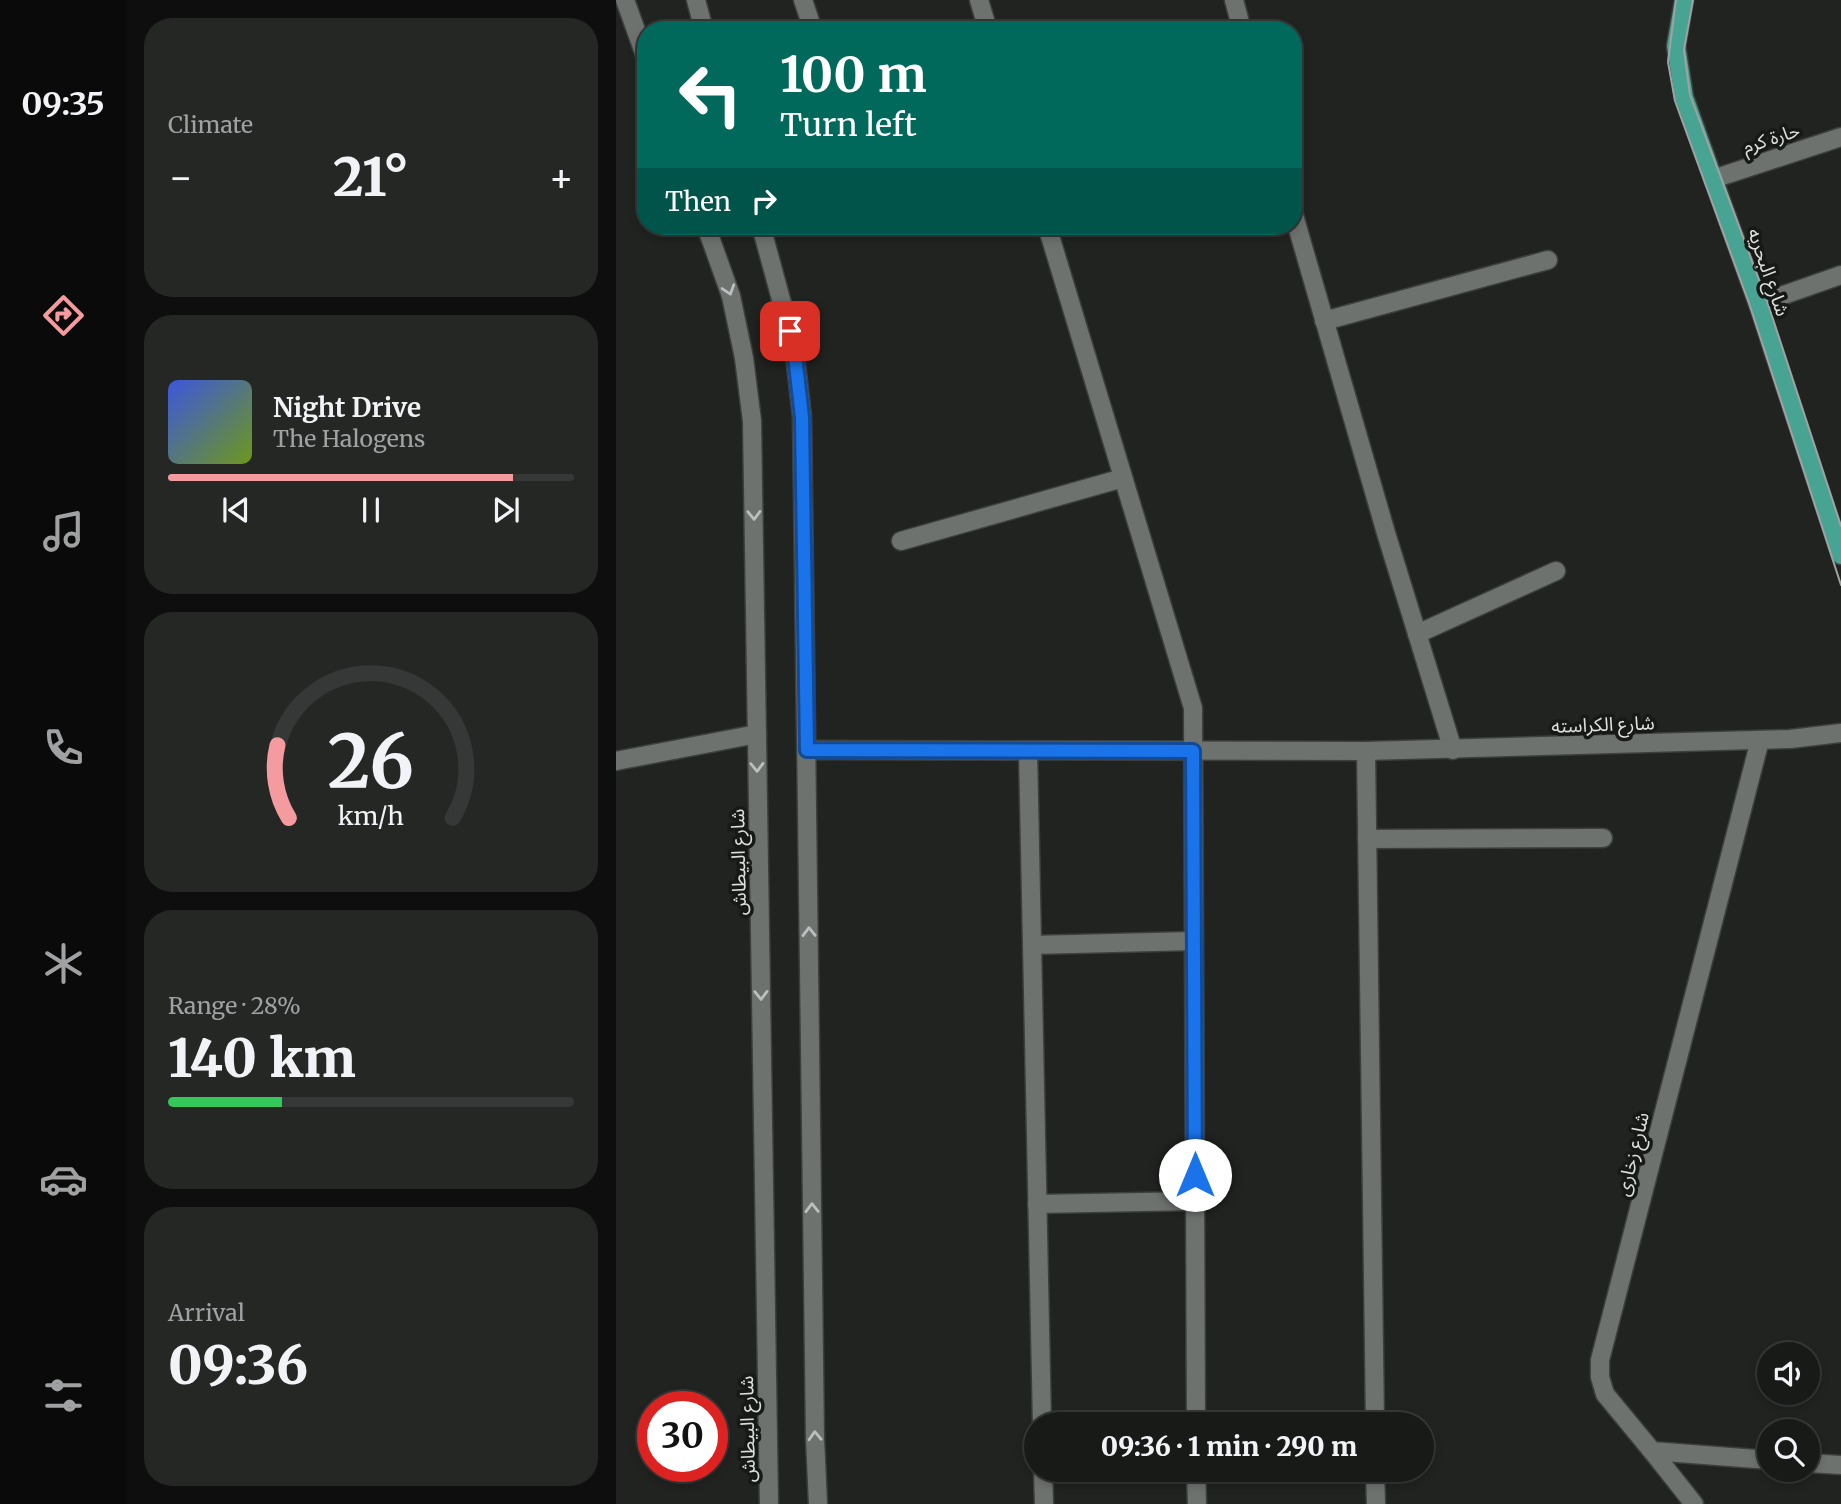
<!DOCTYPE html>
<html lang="en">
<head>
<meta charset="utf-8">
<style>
	body { margin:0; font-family:Merriweather,"Noto Sans Arabic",serif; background:#252725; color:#f1f3f6; height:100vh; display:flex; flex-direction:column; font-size:26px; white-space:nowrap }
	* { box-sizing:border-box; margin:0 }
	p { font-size:23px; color:#9fa1a2 }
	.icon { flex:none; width:38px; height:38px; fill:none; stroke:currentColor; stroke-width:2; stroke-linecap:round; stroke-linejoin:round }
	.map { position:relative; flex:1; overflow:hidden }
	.side { display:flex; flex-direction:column; gap:18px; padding:18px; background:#0d0e0d; width:490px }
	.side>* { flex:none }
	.top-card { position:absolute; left:21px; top:21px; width:665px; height:214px; border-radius:28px; box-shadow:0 4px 10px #0003,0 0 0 2px #363837; background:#00695c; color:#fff; overflow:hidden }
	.fabs { position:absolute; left:1141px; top:1342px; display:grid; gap:14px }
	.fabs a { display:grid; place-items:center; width:63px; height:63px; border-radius:50%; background:#181a18; box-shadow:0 4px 10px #0003,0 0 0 2px #363837; font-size:35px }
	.speed { position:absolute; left:21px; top:1391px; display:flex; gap:14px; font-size:35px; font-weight:700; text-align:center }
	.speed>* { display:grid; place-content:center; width:91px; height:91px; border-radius:50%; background:#181a18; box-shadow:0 4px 10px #0003,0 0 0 2px #363837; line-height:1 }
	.speed .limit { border:10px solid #d22; background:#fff; color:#111 }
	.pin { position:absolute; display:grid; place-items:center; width:60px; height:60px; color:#fff; margin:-30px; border-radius:14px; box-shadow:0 4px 10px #0006 }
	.me { position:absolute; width:77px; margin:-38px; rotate:0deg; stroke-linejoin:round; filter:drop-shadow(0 0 5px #0008) }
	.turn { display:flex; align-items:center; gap:24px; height:147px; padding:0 28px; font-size:32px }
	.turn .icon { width:91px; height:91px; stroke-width:2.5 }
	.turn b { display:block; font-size:49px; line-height:60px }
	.then { display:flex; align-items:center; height:66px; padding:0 28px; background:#0003; gap:14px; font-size:26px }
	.big { font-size:52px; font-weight:800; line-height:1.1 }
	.side .widget { flex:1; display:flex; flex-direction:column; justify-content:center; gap:10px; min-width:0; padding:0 24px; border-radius:28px; background:#252725 }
	.side .dial { align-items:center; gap:0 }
	.dial svg { height:182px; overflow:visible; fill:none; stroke:#363837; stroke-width:7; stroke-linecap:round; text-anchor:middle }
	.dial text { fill:#f1f3f6; stroke:none }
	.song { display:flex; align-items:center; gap:21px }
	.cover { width:84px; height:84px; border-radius:10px; background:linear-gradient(135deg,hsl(230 70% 55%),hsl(80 70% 35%)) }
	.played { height:7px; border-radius:4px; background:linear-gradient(90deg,#f49b9f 85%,#363837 85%) }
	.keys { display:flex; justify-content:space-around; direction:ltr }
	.heat { display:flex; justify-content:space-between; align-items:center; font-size:38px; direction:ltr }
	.charge { height:10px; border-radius:5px; background:linear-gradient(90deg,#34c759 28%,#363837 0) }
	.trip { position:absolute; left:408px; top:1412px; width:410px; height:70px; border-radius:35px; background:#181a18; box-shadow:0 4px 10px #0003,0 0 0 2px #363837; font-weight:800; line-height:70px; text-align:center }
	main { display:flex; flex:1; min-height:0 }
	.tabs { display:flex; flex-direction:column; width:126px; justify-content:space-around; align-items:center; background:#0a0a0a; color:#9fa1a2 }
	.tabs .icon { width:49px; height:49px }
	.tabs .on { color:#f49b9f }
	.tabs b { font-size:32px; color:#f1f3f6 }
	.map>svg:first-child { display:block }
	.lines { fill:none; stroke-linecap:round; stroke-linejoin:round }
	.minor-casing { stroke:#3d3f3d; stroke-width:21 }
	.major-casing { stroke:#3d3f3d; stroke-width:21 }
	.minor { stroke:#6e726f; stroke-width:18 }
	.major { stroke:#47a392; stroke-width:18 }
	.tram { stroke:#9fa29f; stroke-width:2 }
	.oneway { stroke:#bcbfbd }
	.route-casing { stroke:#114b97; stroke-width:18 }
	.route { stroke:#1a73e8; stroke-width:12 }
	.labels { text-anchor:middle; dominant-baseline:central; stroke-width:7; stroke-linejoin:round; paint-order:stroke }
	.street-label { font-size:19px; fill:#dee0de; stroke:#171917 }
</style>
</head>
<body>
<main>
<nav class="tabs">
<b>09:35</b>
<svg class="icon on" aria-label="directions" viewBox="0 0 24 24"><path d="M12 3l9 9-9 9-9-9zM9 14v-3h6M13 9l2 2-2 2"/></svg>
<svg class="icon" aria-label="music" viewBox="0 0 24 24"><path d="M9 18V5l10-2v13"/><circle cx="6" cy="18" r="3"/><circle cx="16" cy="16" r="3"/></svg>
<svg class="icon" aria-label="phone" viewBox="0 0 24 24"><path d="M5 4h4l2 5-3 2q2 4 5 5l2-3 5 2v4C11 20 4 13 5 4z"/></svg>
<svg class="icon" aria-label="climate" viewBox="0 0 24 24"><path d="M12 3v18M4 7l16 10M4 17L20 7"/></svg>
<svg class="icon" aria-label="car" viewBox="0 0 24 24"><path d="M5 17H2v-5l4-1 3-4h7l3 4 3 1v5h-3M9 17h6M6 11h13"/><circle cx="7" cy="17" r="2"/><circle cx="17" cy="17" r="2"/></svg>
<svg class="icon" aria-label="filters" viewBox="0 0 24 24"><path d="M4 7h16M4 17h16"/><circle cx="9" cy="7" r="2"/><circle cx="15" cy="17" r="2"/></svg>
</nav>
<section class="side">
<div class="widget"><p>Climate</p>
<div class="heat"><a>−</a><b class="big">21°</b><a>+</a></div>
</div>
<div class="widget">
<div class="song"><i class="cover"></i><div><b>Night Drive</b><p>The Halogens</p></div></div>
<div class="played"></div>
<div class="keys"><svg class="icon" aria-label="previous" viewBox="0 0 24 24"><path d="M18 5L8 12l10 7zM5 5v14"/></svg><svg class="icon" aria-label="pause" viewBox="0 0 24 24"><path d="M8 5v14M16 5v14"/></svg><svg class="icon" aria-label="next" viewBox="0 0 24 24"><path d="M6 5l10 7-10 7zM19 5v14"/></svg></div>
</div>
<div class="widget dial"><svg viewBox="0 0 100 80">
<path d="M14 69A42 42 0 1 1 86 69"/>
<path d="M14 69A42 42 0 0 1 9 37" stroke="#f49b9f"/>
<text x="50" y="56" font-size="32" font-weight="700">26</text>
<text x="50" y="72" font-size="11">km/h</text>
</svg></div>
<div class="widget"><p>Range · 28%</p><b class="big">140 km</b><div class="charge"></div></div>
<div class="widget"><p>Arrival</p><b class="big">09:36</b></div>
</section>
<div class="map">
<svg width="1225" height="1504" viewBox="0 0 1225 1504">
	<rect width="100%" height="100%" fill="#202320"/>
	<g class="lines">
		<!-- minor casing -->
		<g class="minor-casing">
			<g id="minor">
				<path d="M9,0L30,58"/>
				<path d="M80,0L88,30"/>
				<path d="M187,0L197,30"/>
				<path d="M363,0L372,30"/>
				<path d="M618,0L626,30"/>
				<path d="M1097,179L1225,137"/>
				<path d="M677,212L770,533L837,750"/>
				<path d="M90,226L115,296L128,358L136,421L153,1504"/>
				<path d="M145,226L178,347L186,417L199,1438L202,1504"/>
				<path d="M431,226L577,708L580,1424"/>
				<path d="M1142,304L1225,275"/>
				<path d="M708,321L932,260"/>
				<path d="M285,541L507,478"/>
				<path d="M801,634L940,571"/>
				<path d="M1144,740L984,1360V1377L989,1394L1036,1451L1153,1460"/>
				<path d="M191,750L750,751L1174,739L1225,733"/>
				<path d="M412,751L426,1424"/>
				<path d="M750,751L759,1424"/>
				<path d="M0,761L141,734"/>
				<path d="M751,839L987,838"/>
				<path d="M416,945L578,941"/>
				<path d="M421,1204L579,1201"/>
				<path d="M1036,1451L1078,1504"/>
				<path d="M1192,1463L1225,1465"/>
				<path d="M427,1470L428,1504"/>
				<path d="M580,1470L581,1504"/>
				<path d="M759,1470L760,1504"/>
				<path d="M427,1471L580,1470"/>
			</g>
		</g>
		<!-- major casing -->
		<g class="major-casing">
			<path id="major" d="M1068,0L1060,46L1068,97L1142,304L1225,555"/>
		</g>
		<!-- minor -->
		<use href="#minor" class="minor"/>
		<!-- major -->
		<use href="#major" class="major"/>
		<!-- tram -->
		<g class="tram">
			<path d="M1060,0L1052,62L1059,101L1134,306L1225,585"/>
			<path d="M1077,0L1068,50L1074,95L1151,301L1225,526"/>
		</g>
	</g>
	<!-- one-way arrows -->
	<defs><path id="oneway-chevron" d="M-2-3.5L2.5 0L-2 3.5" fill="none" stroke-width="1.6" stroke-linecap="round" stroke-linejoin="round" transform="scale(1.75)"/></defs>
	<g class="oneway">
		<use href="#oneway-chevron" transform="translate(113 290) rotate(72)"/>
		<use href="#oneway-chevron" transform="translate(138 515) rotate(89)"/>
		<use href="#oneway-chevron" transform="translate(141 767) rotate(89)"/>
		<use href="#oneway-chevron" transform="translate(193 932) rotate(-91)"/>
		<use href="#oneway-chevron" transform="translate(145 995) rotate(89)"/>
		<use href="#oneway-chevron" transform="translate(196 1208) rotate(-91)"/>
		<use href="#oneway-chevron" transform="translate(199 1436) rotate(-92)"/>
	</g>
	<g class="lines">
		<!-- route casing -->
		<g class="route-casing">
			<path id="route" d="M174,331L178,347L186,417L191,750L577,751L579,1175"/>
		</g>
		<!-- route -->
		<use href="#route" class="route"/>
	</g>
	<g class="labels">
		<!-- street labels -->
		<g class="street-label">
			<text transform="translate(1155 138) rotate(-18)">حارة كرم</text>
			<text transform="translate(1153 272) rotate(71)">شارع البحريه</text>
			<text transform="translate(987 724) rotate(-2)">شارع الكراسته</text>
			<text transform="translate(122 862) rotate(-91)">شارع البيطاش</text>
			<text transform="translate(1016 1154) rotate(-76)">شارع زخارى</text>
			<text transform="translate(131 1429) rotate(-91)">شارع البيطاش</text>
		</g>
	</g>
</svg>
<div class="fabs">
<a><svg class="icon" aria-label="sound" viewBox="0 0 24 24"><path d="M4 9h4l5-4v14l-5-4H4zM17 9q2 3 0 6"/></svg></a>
<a><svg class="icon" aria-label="search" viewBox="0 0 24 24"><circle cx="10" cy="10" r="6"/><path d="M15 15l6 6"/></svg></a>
</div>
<div class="speed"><div class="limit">30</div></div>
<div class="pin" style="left:174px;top:331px;background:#d93025"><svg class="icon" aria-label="arrive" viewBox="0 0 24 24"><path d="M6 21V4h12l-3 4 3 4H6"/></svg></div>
<svg class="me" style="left:579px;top:1175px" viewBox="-20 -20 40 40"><circle r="19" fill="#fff"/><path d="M0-13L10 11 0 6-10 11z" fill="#1a73e8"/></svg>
<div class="trip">09:36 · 1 min · 290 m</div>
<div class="top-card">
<div class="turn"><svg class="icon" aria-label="left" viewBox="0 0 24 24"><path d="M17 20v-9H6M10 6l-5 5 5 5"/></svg><div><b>100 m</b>Turn left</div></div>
<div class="then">Then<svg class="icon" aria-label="right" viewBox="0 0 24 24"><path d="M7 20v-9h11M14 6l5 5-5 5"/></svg></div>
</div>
</div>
</main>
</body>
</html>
